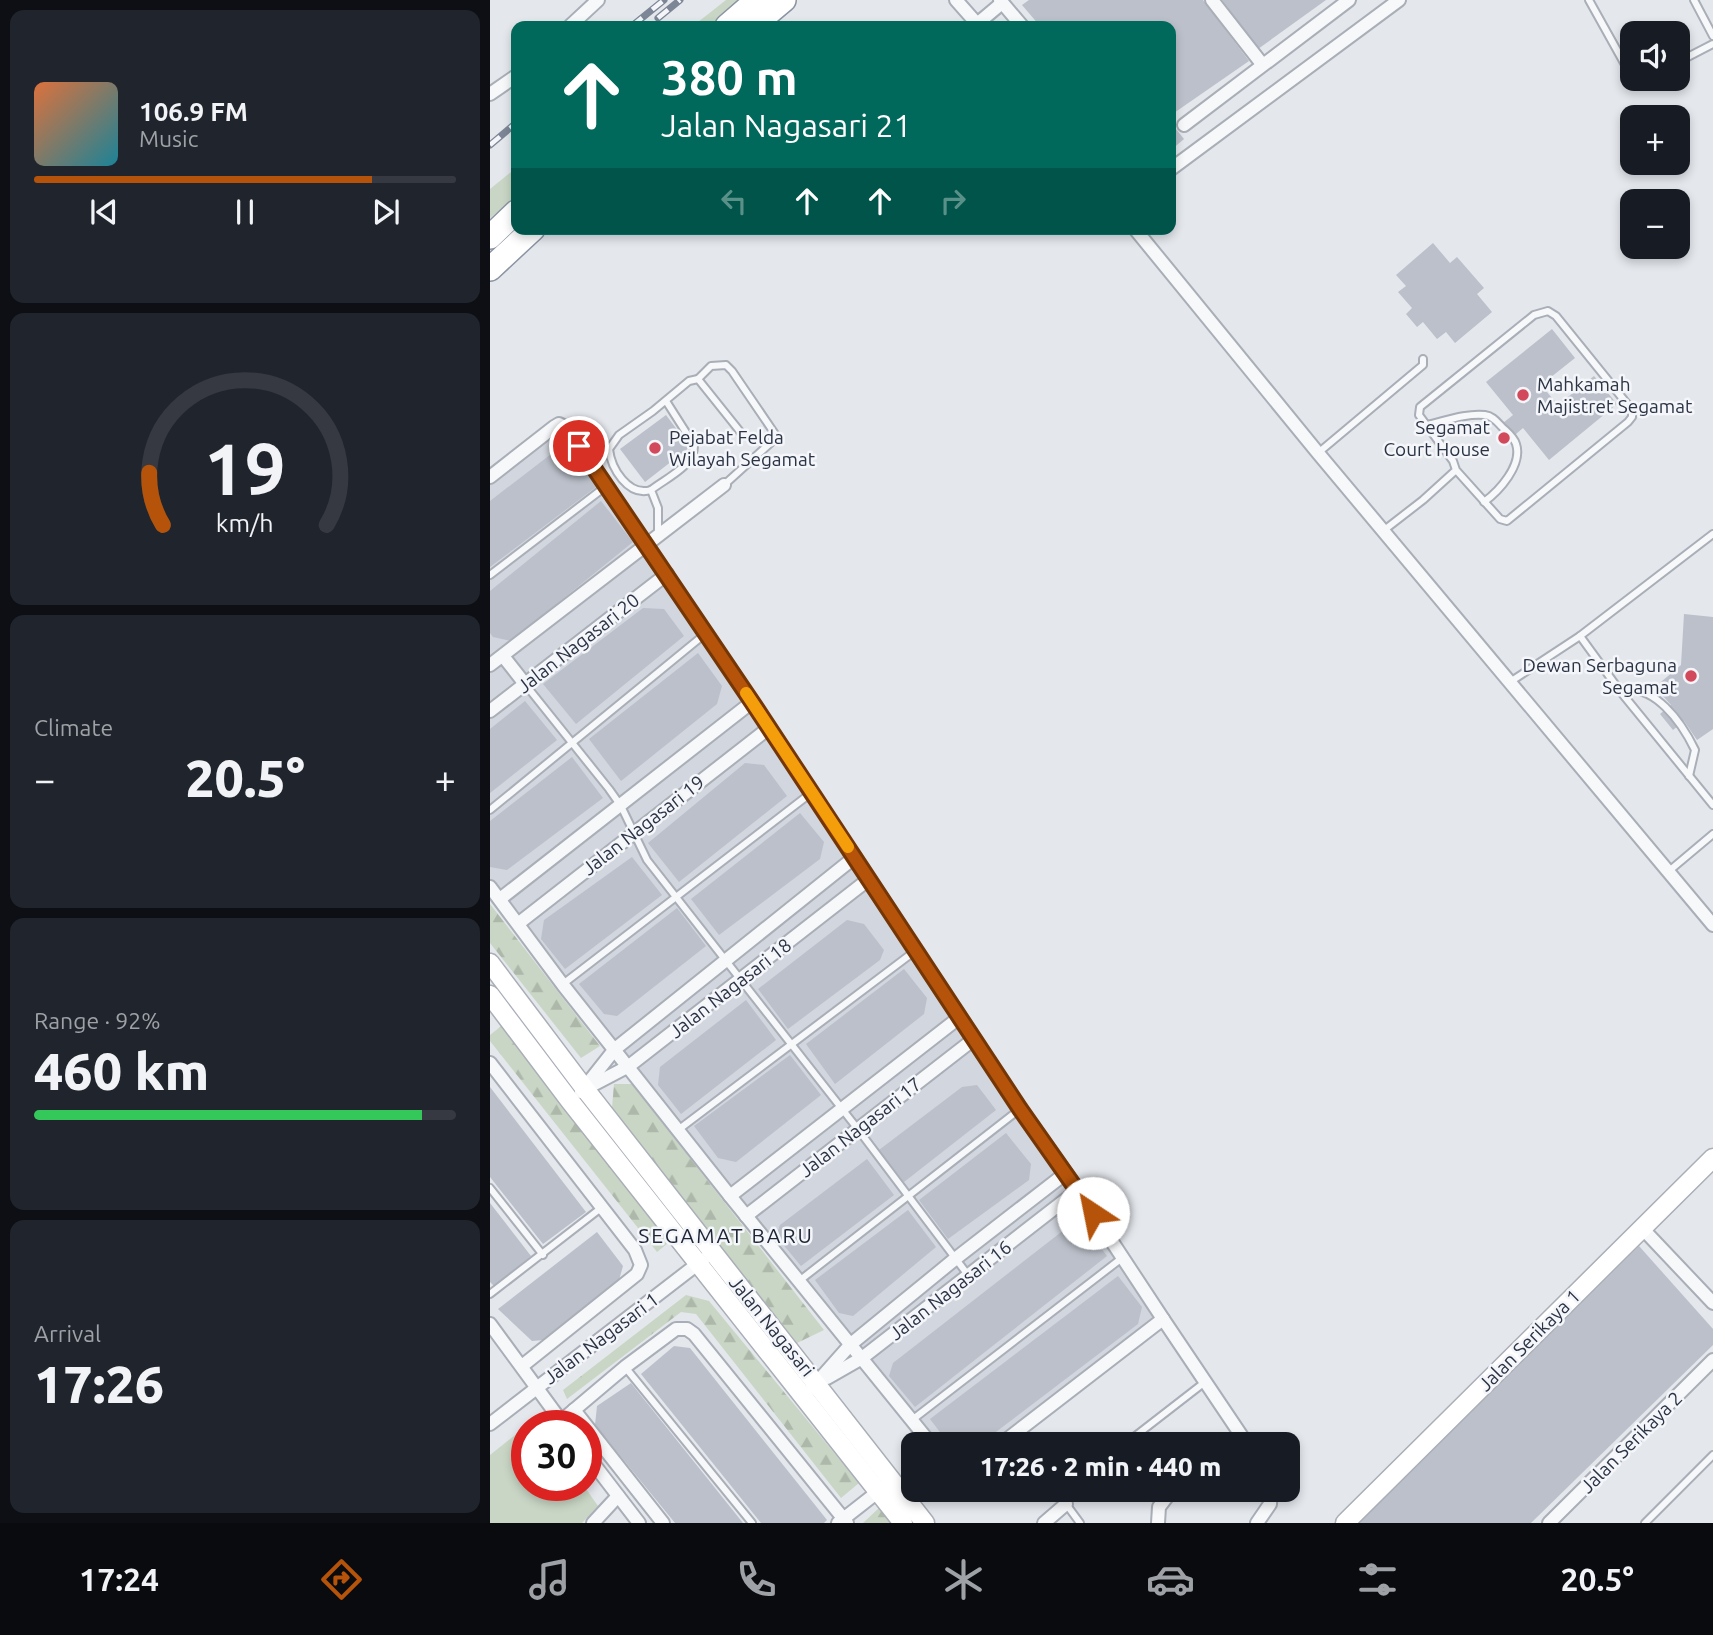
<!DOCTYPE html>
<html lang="en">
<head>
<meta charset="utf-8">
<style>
	body { margin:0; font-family:Ubuntu,sans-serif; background:#20242c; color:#f1f3f6; height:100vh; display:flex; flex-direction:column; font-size:26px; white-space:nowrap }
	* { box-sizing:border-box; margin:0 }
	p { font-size:23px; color:#9ea1a6 }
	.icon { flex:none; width:38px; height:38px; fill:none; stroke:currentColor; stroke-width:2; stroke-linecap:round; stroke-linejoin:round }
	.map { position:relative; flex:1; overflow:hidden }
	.side { display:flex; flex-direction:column; gap:10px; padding:10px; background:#0d0f14; width:490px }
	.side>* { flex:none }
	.hud { position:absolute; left:21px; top:21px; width:665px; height:214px; border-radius:14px; box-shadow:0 4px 10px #0003; background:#00695c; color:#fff; overflow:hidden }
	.fabs { position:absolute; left:1130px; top:21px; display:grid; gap:14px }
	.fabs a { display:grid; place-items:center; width:70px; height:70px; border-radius:14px; background:#171b24; box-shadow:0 4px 10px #0003; font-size:35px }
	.speed { position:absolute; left:21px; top:1410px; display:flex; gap:14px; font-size:35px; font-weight:700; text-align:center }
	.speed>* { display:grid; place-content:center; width:91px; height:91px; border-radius:50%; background:#171b24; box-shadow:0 4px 10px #0003; line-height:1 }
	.speed .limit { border:10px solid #d22; background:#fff; color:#111 }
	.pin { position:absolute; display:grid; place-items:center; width:60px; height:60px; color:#fff; margin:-30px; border:4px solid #fff; border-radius:50%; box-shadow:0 2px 7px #0007 }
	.me { position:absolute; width:77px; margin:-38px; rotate:326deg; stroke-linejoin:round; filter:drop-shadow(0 0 5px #0008) }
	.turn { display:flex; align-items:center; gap:24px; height:147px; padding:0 35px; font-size:32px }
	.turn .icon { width:91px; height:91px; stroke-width:2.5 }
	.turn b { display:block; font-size:49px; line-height:60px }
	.lanes { display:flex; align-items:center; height:66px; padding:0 35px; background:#0003; justify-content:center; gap:35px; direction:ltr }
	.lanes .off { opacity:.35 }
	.big { font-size:52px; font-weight:800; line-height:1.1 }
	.side .tile { flex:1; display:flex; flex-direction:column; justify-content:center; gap:10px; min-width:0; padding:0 24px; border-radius:14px; background:#20242c }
	.side .dial { align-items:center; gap:0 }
	.dial svg { height:182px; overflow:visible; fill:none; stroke:#363941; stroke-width:7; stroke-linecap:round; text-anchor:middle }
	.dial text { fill:#f1f3f6; stroke:none }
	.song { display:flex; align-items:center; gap:21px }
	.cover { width:84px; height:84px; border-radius:10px; background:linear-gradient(135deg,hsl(20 70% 55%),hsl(190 70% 35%)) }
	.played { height:7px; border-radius:4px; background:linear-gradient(90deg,#b45309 80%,#363941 80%) }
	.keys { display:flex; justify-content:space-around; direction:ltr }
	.heat { display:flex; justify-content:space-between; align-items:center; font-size:38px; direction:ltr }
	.charge { height:10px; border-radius:5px; background:linear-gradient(90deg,#34c759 92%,#363941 0) }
	.trip { position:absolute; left:411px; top:1432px; width:399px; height:70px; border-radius:14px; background:#171b24; box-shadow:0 4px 10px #0003; font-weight:800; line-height:70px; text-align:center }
	.menu { display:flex; height:112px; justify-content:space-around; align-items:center; background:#090b0e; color:#9ea1a6 }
	.menu .icon { width:49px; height:49px }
	.menu .selected { color:#b45309 }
	.menu b { font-size:32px; color:#f1f3f6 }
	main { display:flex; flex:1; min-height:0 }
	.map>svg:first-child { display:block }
	.built { fill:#d2d6de }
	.green { fill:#c9d6c5 }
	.forest { fill:url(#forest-firs) }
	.building { fill:#bbc0ca }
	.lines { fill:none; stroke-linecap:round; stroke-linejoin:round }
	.lane-casing { stroke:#a9aeb7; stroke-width:10 }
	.street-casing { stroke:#a9aeb7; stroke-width:16 }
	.secondary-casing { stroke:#a9aeb7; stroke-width:21 }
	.highway-casing { stroke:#8b94a3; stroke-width:26 }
	.lane { stroke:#f7f8fa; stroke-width:6 }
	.street { stroke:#f7f8fa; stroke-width:12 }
	.secondary { stroke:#fff; stroke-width:18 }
	.highway { stroke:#fff; stroke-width:23 }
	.rail-casing { stroke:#7d8696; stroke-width:7 }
	.rail { stroke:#f4f6f9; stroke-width:4.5; stroke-dasharray:13; stroke-linecap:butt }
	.route-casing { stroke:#753606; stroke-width:18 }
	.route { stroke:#b45309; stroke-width:12 }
	.slow { stroke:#f59e0b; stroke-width:12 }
	.poi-dot { fill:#d1495b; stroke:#f4f6f9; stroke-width:2.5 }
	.labels { text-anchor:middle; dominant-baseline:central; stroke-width:5; stroke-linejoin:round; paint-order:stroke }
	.poi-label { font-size:19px; fill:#2b3445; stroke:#f4f6f9; text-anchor:start }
	.street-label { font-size:19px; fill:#2b3445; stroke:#f4f6f9 }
	.neighbourhood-label { font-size:21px; letter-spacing:2px; fill:#1d2536; stroke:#f4f6f9 }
</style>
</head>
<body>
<main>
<section class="side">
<div class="tile">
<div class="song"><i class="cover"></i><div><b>106.9 FM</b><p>Music</p></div></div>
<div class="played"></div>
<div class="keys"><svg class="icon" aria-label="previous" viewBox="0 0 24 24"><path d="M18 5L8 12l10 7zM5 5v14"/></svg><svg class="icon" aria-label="pause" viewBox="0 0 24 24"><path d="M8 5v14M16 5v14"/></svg><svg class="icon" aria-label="next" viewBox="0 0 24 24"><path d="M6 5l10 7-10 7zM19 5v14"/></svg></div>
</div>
<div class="tile dial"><svg viewBox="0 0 100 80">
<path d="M14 69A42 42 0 1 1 86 69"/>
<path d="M14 69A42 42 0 0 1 8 46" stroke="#b45309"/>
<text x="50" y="56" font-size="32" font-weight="700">19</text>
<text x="50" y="72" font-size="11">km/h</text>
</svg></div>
<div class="tile"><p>Climate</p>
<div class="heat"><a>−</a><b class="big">20.5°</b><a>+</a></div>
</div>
<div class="tile"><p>Range · 92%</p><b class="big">460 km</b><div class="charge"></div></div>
<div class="tile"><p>Arrival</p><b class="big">17:26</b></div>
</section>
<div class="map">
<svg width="1223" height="1523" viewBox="0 0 1223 1523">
	<defs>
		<pattern id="forest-firs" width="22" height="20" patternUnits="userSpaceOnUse" patternTransform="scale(1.75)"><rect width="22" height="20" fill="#c9d6c5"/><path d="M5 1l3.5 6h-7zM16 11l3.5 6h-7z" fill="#adb8ab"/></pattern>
	</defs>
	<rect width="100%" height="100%" fill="#e4e7ec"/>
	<!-- built -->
	<path class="built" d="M78,422L168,552L485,1032L681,1320L520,1444H434L0,890V471Z"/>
	<!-- green -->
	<g class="green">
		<path d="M236,0H253L222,26H203Z"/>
		<path d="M26,168V197L0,218V189Z"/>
		<path d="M44,1420L49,1426H37V1486H94L108,1506L92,1523H0V1455Z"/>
	</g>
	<!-- forest -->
	<g class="forest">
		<path d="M0,904L110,1046L91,1058L0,943Z"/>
		<path d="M15,1023L183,1239L167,1252L0,1041V1035Z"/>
		<path d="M124,1084H142L334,1330L307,1343L122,1108Z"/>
		<path d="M196,1295L219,1301L369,1483L351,1498L206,1314L191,1312L77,1399L73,1390Z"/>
		<path d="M390,1507L402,1523H373Z"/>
	</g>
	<!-- building -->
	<g class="building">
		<path d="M539,0H713L759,61L681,115V26H550L532,5Z"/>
		<path d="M732,0H836L768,49Z"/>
		<path d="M681,123L694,139L681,150Z"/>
		<path d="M943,243L960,263L967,257L994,288L987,294L1002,312L965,343L956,332L947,339L933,322L927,327L916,314L922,308L908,292L916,286L906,275Z"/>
		<path d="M1062,329L1085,358L1051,385L1068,405L1104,376L1127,404L1059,460L1033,428L1019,440L1008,427L1023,415L996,382Z"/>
		<path d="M176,415L200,447L155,482L130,449Z"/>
		<path d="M78,441L106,487L0,567V501Z"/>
		<path d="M111,501L143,542L21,641L3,637L0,633V591Z"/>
		<path d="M153,608L174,609L194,636L86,724L53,684Z"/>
		<path d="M1194,614L1223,617V729L1207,740L1194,721L1183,730L1170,714L1181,705L1165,687L1191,665Z"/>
		<path d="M208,653L232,686L227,704L131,781L99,739Z"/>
		<path d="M35,701L67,740L0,793V729Z"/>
		<path d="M82,757L113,798L17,870L0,867V821Z"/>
		<path d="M255,763L274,765L297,796L189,882L158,843Z"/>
		<path d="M310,813L334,842L330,859L229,935L201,899Z"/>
		<path d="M142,857L172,895L75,969L51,939L54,920Z"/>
		<path d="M187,908L216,946L127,1016L114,1014L89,984Z"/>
		<path d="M357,920L374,924L394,950L390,960L298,1029L268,989Z"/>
		<path d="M414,969L437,998L434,1014L345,1084L316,1044Z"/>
		<path d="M256,1000L286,1040L191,1114L168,1085L170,1067Z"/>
		<path d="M300,1055L331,1095L246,1162L228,1158L204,1126Z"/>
		<path d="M487,1085L506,1110L414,1182L389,1150L472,1087Z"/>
		<path d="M0,1087L96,1212L53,1244L0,1177Z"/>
		<path d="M516,1133L541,1164L539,1180L458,1239L429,1200Z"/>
		<path d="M377,1159L404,1195L311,1266L286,1236L290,1225Z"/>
		<path d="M0,1203L41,1256L4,1286L0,1282Z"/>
		<path d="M418,1210L446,1247L363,1316L349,1313L325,1280Z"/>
		<path d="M579,1226L596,1228L617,1256L425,1407L399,1376L403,1363Z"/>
		<path d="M107,1232L133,1266L129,1280L54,1340L42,1341L8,1309Z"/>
		<path d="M1149,1246L1223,1329V1345L1041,1523H869Z"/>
		<path d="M628,1276L652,1307L648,1324L490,1444H459L440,1419Z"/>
		<path d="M184,1346L200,1348L337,1520L334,1523H271L151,1374Z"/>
		<path d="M141,1383L253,1523H185L105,1425L107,1406Z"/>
	</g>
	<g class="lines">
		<!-- lane casing -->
		<g class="lane-casing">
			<g id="lane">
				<path d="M1099,0L1143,79"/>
				<path d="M1204,0L1223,36"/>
				<path d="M1188,62L1223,44"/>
				<path d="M1143,79L1148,82L1158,79"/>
				<path d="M208,379L221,366L236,365L242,371L287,437L234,485"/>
				<path d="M937,425C955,421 976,413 995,415C1003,416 1007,422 1012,427C1017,432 1024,437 1026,444C1033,465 1009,491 994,502"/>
				<path d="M828,453L933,365V359"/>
				<path d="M161,490C138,497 121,468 119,449L129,435L163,411L199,381L208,379L252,434"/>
				<path d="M893,531L933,500L966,470L963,461L929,415L930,407L1044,315L1058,311L1066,316L1142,410V417L1138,422L1017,521L1010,519L966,470"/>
				<path d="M168,534V508L161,490C176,478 205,466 204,445L176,401"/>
				<path d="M0,575L115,487"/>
				<path d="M1090,636L1130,691L1223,805"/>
				<path d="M1020,682L1090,636L1223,534"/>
				<path d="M35,684L119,789L131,806L157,860L367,1128L478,1275"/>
				<path d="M1130,691C1164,682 1192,723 1205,750L1199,776"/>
				<path d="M0,810L215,634"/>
				<path d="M1179,871L1223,834"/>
				<path d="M73,984L321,793"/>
				<path d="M188,1130L425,951"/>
				<path d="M0,1188L53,1255"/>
				<path d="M309,1281L530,1109"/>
				<path d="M0,1294L111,1208"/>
				<path d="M135,1367L262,1523"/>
				<path d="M422,1420L632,1258"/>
				<path d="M635,1444L715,1382"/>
				<path d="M586,1489L576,1504L590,1523"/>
				<path d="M1155,1523L1223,1455"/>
			</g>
		</g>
		<!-- street casing -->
		<g class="street-casing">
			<g id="street">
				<path d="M466,0L489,26"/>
				<path d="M510,0L532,26"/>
				<path d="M722,0L772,64"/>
				<path d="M487,24L512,3"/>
				<path d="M80,26L108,0"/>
				<path d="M0,94L26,76"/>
				<path d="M694,125L859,0"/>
				<path d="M681,169L909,0"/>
				<path d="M645,229L828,453L1223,925"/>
				<path d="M0,477L64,427L69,424L75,427L262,702L530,1109L588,1190L673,1319L511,1444"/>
				<path d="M13,656L35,684"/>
				<path d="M0,665L234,485"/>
				<path d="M0,711L177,574"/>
				<path d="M0,887L73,985L240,1196L441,1444"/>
				<path d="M10,899L262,702"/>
				<path d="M29,923L279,728"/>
				<path d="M0,1063L145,1250L151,1265L147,1274L32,1366"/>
				<path d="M99,1087L139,1066L379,879"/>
				<path d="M91,1092L125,1049L365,857"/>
				<path d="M240,1196L470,1017"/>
				<path d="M256,1216L484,1039"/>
				<path d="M1152,1228L1223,1303"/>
				<path d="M673,1319L757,1444"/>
				<path d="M0,1324L74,1425"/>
				<path d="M337,1378L372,1358L588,1190"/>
				<path d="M322,1388L361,1344L465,1259L576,1173"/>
				<path d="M84,1410L173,1523"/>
				<path d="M71,1421L135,1367L186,1329H197L204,1334L357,1523"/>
				<path d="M0,1424L214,1259"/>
				<path d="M96,1454L149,1523"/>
				<path d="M103,1523L128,1496"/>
				<path d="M348,1523L394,1487"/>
				<path d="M554,1523L576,1504"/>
				<path d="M668,1523L669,1507L683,1489"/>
				<path d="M767,1523L780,1504L781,1489"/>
				<path d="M1059,1523L1223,1360"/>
			</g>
		</g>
		<!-- secondary casing -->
		<g class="secondary-casing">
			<g id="secondary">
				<path d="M0,963L95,1089L435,1523"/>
				<path d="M0,995L80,1101L413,1523"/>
				<path d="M855,1523L1223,1158"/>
			</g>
		</g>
		<!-- highway casing -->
		<g class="highway-casing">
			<g id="highway">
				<path d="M237,26L267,0"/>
				<path d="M263,26L294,0"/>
				<path d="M0,237L26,212"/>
				<path d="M0,269L43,229"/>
			</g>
		</g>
		<!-- lane -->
		<use href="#lane" class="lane"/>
		<!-- street -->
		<use href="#street" class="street"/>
		<!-- secondary -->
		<use href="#secondary" class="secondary"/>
		<!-- highway -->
		<use href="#highway" class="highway"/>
		<!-- rail casing -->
		<g class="rail-casing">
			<g id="rail">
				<path d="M168,18L190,0"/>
				<path d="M142,26L174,0"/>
				<path d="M0,145L26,123"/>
			</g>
		</g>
		<!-- rail -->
		<use href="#rail" class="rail"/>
	</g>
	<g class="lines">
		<!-- route casing -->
		<g class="route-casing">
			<path id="route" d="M89,446L262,702L530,1109L603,1213"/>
		</g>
		<!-- route -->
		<use href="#route" class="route"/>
		<!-- slow -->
		<path class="slow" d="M256,693L358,847"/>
	</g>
	<!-- markers -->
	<g class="poi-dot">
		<circle cx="1033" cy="395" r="7"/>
		<circle cx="1014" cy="438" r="7"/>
		<circle cx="165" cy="448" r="7"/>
		<circle cx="1201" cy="676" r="7"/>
	</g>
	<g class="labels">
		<!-- poi labels -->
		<g class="poi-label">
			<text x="1047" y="384">Mahkamah<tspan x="1047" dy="22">Majistret Segamat</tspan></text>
			<text x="1000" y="427" text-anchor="end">Segamat<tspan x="1000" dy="22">Court House</tspan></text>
			<text x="179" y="437">Pejabat Felda<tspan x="179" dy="22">Wilayah Segamat</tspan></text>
			<text x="1187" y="665" text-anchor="end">Dewan Serbaguna<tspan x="1187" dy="22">Segamat</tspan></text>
		</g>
		<!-- street labels -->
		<g class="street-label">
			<text transform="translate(88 643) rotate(-38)">Jalan Nagasari 20</text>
			<text transform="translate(153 825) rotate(-38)">Jalan Nagasari 19</text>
			<text transform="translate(240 988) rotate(-38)">Jalan Nagasari 18</text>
			<text transform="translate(370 1127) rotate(-38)">Jalan Nagasari 17</text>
			<text transform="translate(460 1290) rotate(-38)">Jalan Nagasari 16</text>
			<text transform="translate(282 1326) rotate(51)">Jalan Nagasari</text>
			<text transform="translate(111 1338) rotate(-37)">Jalan Nagasari 1</text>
			<text transform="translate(1039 1340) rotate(-45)">Jalan Serikaya 1</text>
			<text transform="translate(1141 1442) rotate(-45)">Jalan Serikaya 2</text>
		</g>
		<!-- neighbourhood labels -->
		<g class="neighbourhood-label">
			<text x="236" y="1235">SEGAMAT BARU</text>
		</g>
	</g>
</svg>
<div class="fabs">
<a><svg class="icon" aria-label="sound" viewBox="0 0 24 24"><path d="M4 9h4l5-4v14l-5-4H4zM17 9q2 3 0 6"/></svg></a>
<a>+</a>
<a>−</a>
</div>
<div class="speed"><div class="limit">30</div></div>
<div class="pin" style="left:89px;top:446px;background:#d93025"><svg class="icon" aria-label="arrive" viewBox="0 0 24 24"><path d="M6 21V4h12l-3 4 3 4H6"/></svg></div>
<svg class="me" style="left:603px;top:1213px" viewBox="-20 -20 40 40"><circle r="19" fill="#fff"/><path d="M0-13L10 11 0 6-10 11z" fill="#b45309"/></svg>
<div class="trip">17:26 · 2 min · 440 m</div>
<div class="hud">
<div class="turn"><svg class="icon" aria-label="ahead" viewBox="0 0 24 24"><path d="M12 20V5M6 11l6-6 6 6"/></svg><div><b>380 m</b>Jalan Nagasari 21</div></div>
<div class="lanes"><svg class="icon off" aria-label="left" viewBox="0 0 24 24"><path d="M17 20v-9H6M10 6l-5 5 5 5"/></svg><svg class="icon" aria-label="ahead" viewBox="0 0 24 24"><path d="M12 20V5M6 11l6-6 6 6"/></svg><svg class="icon" aria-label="ahead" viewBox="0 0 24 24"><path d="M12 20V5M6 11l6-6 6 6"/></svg><svg class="icon off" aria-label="right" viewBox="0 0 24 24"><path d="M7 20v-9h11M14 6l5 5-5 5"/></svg></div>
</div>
</div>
</main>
<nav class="menu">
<b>17:24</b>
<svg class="icon selected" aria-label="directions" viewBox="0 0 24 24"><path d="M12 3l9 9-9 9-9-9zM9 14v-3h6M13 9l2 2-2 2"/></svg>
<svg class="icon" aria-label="music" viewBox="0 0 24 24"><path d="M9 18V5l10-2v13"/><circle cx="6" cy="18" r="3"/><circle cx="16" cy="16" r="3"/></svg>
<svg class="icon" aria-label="phone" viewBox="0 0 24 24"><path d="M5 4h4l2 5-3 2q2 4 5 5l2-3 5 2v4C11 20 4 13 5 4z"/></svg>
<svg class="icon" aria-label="climate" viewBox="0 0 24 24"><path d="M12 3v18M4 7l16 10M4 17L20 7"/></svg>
<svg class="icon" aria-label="car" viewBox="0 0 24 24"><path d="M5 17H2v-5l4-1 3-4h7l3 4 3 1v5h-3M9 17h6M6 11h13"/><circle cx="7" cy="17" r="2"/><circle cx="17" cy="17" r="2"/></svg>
<svg class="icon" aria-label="filters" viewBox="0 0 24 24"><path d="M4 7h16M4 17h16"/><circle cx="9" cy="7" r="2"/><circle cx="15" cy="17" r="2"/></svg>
<b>20.5°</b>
</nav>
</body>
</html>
